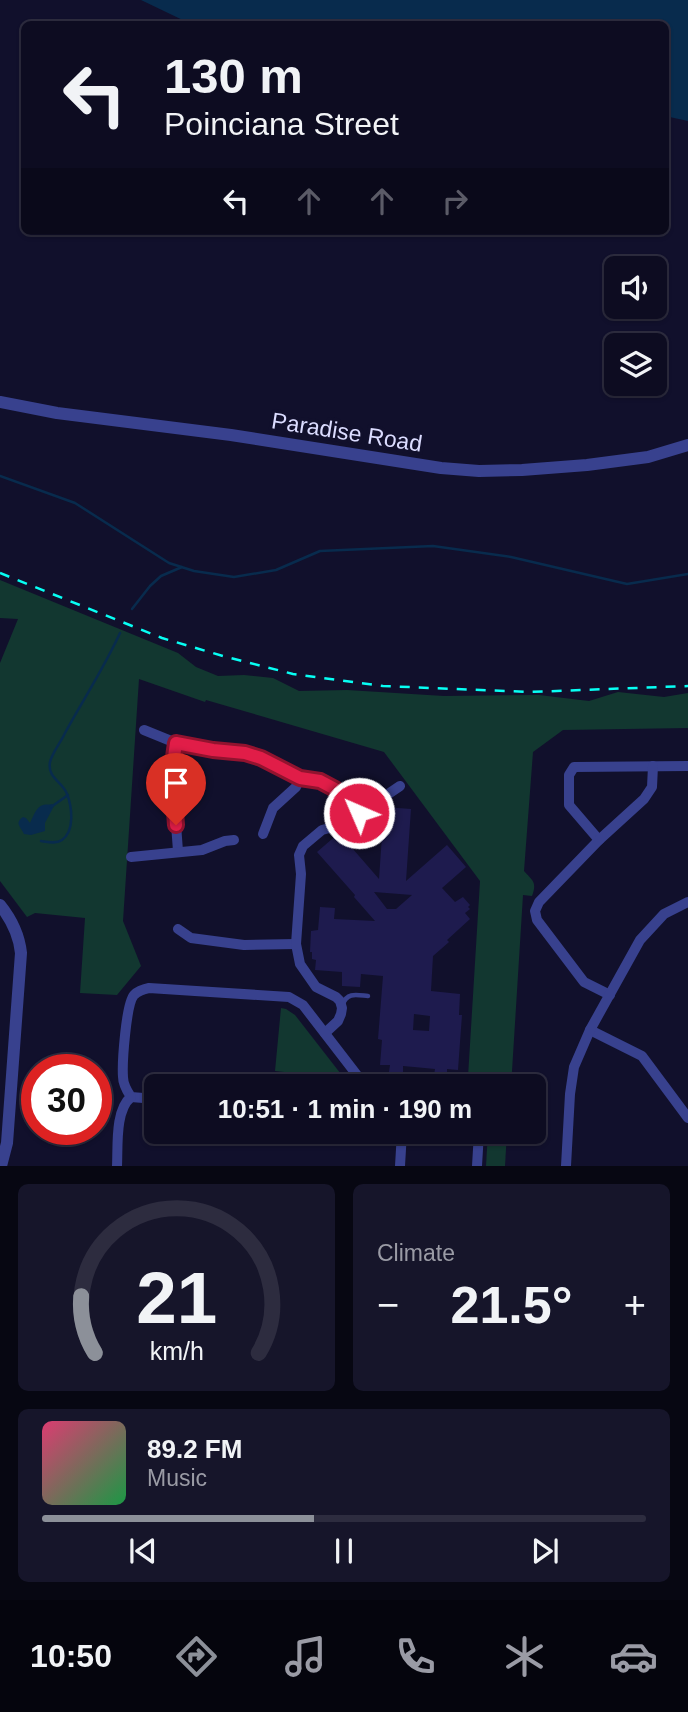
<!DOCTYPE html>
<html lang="en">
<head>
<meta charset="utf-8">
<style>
	body { margin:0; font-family:Helvetica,sans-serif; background:#16152a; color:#f1f3f6; height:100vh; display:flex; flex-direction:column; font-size:26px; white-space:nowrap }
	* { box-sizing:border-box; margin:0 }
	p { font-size:23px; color:#9a9ba5 }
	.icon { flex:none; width:38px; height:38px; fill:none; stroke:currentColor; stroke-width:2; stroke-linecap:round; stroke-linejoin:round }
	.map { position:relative; height:1166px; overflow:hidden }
	.drawer { display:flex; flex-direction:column; gap:18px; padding:18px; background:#070712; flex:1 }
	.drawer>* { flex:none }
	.guide { position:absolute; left:21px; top:21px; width:648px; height:214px; border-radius:10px; box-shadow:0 2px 5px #0004,0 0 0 2px #2d2c3f; background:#0d0c21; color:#f1f3f6; overflow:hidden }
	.fabs { position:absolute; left:604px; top:256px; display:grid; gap:14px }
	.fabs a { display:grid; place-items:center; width:63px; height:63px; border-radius:10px; background:#0d0c21; box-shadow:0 2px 5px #0004,0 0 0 2px #2d2c3f; font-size:35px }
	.speed { position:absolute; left:21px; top:1054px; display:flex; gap:14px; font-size:35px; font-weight:700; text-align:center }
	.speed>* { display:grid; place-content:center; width:91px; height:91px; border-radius:50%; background:#0d0c21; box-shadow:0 2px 5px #0004,0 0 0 2px #2d2c3f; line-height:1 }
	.speed .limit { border:10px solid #d22; background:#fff; color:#111 }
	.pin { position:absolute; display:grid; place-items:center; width:60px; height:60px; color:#fff; margin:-72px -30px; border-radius:50% 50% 50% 0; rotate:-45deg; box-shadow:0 0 7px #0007 }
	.pin .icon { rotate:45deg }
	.me { position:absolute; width:77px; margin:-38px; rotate:315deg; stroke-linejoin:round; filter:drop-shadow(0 0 5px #0008) }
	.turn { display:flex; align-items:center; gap:24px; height:147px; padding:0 28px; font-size:32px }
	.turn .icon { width:91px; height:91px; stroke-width:2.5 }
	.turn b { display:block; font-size:49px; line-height:60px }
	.lanes { display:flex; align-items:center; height:66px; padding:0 28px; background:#0003; justify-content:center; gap:35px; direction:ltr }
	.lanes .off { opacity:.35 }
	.big { font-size:52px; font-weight:600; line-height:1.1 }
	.drawer .tile { flex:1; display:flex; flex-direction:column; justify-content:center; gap:10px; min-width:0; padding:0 24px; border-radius:10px; background:#16152a }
	.drawer .dial { align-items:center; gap:0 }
	.dial svg { height:182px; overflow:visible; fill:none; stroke:#2d2c3f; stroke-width:7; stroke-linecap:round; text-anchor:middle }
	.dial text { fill:#f1f3f6; stroke:none }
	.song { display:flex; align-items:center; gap:21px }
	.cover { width:84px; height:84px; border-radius:10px; background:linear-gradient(135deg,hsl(340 70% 55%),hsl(140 70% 35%)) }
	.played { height:7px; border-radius:4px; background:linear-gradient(90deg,#8c9099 45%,#2d2c3f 45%) }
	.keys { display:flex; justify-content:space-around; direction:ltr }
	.heat { display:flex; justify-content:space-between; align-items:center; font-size:38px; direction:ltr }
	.drawer .tiles { flex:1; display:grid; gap:18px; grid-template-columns:1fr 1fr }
	.tile:last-child { grid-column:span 2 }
	.trip { position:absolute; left:144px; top:1074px; width:402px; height:70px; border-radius:10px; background:#0d0c21; box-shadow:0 2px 5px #0004,0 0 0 2px #2d2c3f; font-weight:600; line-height:70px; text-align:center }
	.tab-bar { display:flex; height:112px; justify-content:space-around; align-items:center; background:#05050d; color:#9a9ba5 }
	.tab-bar .icon { width:49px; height:49px }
	.tab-bar .on { color:#8c9099 }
	.tab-bar b { font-size:32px; color:#f1f3f6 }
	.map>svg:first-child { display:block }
	.green { fill:#123730 }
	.water { fill:#082b4d }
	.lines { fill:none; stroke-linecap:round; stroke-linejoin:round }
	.stream { stroke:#082b4d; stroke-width:2.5 }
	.building { fill:#1e1b4e; fill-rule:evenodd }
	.service { stroke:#38418e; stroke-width:4.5 }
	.minor { stroke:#38418e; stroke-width:10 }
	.tertiary { stroke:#38418e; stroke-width:12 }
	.rail { stroke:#07fff4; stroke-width:2.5; stroke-dasharray:10 9; stroke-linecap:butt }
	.route-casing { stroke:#92132f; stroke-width:18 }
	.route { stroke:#e11d48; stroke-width:12 }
	.labels { text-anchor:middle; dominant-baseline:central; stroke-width:7; stroke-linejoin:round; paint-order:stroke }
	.street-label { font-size:23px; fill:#dbdcff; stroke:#11102c }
</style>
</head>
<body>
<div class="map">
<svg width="688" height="1166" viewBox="0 0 688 1166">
	<rect width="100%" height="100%" fill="#11102c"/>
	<!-- green -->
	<g class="green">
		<path d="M0,580L178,653L196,667L218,676L244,675L273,678L299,691L347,690L444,696L539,695L589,701L618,692L664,697L688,693V728L563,730L533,752L524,871C533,881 537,882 532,896L523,895L511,1087L463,1086L468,1077L480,881L384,752L206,700L205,702L139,679L123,921L141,966L117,995L80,993L85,918L35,913L27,917L0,881V663L18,619L0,618Z"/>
		<path d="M281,1008L286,1009L295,1015L351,1087H292L293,1073L275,1071Z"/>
		<path d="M488,1132H507L505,1166H486Z"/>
	</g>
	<!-- water -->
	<g class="water">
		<path d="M141,0H688V121L665,116V24H191Z"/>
		<path d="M52,804L54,806L45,823V831L31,835L24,834C21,827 14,823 23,817L26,818L30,823C33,817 36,807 43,805C46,804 49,805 52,804Z"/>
	</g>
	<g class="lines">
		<!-- stream -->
		<g class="stream">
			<path d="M0,476L75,503L169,563L194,571L234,577L276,570L320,551L433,546L511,557L627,584L688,574"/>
			<path d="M132,609L150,586L161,576L182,567"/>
			<path d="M51,807L68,795"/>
			<path d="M41,841C48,842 56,844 62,840C75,831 72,807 67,794C63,782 47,778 50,762C52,753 61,742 65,733C83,700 104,668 120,633"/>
		</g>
	</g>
	<!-- building -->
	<path class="building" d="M384,807L411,809L406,881L447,845L466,867L442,888L455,902L463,897L470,905L468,907L470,909L465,913L470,919L447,940L449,942L433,956L431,991L460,994L459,1015H462L458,1070L447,1069V1076L434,1075L435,1069L414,1067L403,1066V1073L389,1072L390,1065H380L382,1040L378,1039L383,976L361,974L360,987L342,986V972L315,970L316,960L312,959V952H310L311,931L318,930L320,907L335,908L334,919L375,921L354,897L355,895L317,852L339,833L379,879ZM374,892L412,895L396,909H387ZM414,1014L430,1016L429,1031L413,1030Z"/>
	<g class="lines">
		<!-- service -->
		<path class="service" d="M343,1004C347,992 357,995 368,996"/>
		<!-- minor -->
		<g class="minor">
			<path d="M144,730L176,743L213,750L245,753L261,758L300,778L320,781L335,789L359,813"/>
			<path d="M176,743L172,771L178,851"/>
			<path d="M263,834L273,808L296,787L300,778"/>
			<path d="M599,840L569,805V775L574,767L688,766"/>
			<path d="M131,857L202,850L225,841L234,840"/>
			<path d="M178,929L191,938L244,945L296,944"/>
			<path d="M610,995L584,982L537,920L535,911L539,902L599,840L644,799L652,787L653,766"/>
			<path d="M590,1030L642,1056L688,1118"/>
			<path d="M325,1033L338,1021L341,1014L342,1008L340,1001L336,997L316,987L300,964L296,944L301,874L299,855L303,846L322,830L344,824L400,786"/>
			<path d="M283,1087V1084"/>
			<path d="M156,1099L131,1097C127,1091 123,1084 123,1077C122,1063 126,1004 134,995C138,991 144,989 149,988L289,997L303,1005L360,1079L373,1087"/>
			<path d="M117,1166C118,1146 115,1110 131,1097"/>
			<path d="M400,1166L402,1132"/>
			<path d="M477,1166L479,1132"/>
			<path d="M566,1166L570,1094L574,1067L590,1030L640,940L664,914L688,902"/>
		</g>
		<!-- tertiary -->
		<g class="tertiary">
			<path d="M0,402L57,413L231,435L441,468L479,471L522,470L587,465L648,457L688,445"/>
			<path d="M0,905C12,920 19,934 21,953L7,1143L1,1166"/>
		</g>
		<!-- rail -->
		<path class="rail" d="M0,573L162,638L223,656L293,674L383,686L529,692L688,686"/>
	</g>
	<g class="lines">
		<!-- route casing -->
		<g class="route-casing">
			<path id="route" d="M176,825L172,771L176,743L213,750L245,753L261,758L300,778L320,781L335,789L359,813"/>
		</g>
		<!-- route -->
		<use href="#route" class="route"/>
	</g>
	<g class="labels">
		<!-- street labels -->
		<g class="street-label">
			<text transform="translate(347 432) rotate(9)">Paradise Road</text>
		</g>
	</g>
</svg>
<div class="fabs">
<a><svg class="icon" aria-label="sound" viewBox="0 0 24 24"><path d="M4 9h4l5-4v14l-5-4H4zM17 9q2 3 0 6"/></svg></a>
<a><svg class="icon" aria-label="layers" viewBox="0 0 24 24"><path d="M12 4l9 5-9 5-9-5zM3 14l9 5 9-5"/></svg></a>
</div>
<div class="speed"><div class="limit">30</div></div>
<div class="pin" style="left:176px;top:825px;background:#d93025"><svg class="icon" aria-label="arrive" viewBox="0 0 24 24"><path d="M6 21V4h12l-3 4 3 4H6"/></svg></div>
<svg class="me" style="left:359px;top:813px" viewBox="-20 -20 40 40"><circle r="17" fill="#e11d48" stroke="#fff" stroke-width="3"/><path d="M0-11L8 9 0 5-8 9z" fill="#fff"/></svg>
<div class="trip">10:51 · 1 min · 190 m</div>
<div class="guide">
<div class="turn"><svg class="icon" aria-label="left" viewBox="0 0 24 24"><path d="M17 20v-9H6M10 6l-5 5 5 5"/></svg><div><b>130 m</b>Poinciana Street</div></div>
<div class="lanes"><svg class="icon" aria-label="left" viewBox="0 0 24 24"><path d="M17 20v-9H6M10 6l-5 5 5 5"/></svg><svg class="icon off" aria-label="ahead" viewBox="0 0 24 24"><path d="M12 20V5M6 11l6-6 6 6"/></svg><svg class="icon off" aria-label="ahead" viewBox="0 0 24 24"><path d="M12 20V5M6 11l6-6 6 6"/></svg><svg class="icon off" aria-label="right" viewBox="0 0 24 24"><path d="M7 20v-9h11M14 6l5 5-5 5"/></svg></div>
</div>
</div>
<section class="drawer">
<div class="tiles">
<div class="tile dial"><svg viewBox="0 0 100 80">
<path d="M14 69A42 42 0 1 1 86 69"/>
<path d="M14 69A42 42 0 0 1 8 44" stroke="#8c9099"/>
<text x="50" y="56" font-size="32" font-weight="700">21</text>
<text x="50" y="72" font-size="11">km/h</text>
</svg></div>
<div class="tile"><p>Climate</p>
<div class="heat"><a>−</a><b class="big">21.5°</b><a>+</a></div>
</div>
<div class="tile">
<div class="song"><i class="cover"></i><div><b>89.2 FM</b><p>Music</p></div></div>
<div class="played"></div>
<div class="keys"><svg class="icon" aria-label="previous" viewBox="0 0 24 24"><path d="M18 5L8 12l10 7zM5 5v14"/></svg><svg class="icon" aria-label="pause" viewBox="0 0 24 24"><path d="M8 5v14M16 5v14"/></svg><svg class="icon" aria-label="next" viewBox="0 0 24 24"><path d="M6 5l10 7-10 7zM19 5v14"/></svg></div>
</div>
</div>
</section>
<nav class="tab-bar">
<b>10:50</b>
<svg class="icon on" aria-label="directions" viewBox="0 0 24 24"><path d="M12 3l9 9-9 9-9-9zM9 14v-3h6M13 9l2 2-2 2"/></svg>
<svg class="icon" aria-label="music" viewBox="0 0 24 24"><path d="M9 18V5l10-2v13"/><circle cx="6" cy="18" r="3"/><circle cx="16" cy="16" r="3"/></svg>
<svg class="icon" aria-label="phone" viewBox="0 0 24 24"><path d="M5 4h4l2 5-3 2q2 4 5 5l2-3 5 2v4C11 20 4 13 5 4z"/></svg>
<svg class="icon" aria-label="climate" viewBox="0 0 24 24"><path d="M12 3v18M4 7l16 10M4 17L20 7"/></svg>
<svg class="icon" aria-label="car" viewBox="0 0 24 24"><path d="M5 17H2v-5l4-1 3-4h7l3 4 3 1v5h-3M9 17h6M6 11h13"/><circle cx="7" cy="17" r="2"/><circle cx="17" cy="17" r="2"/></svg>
</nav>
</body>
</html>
